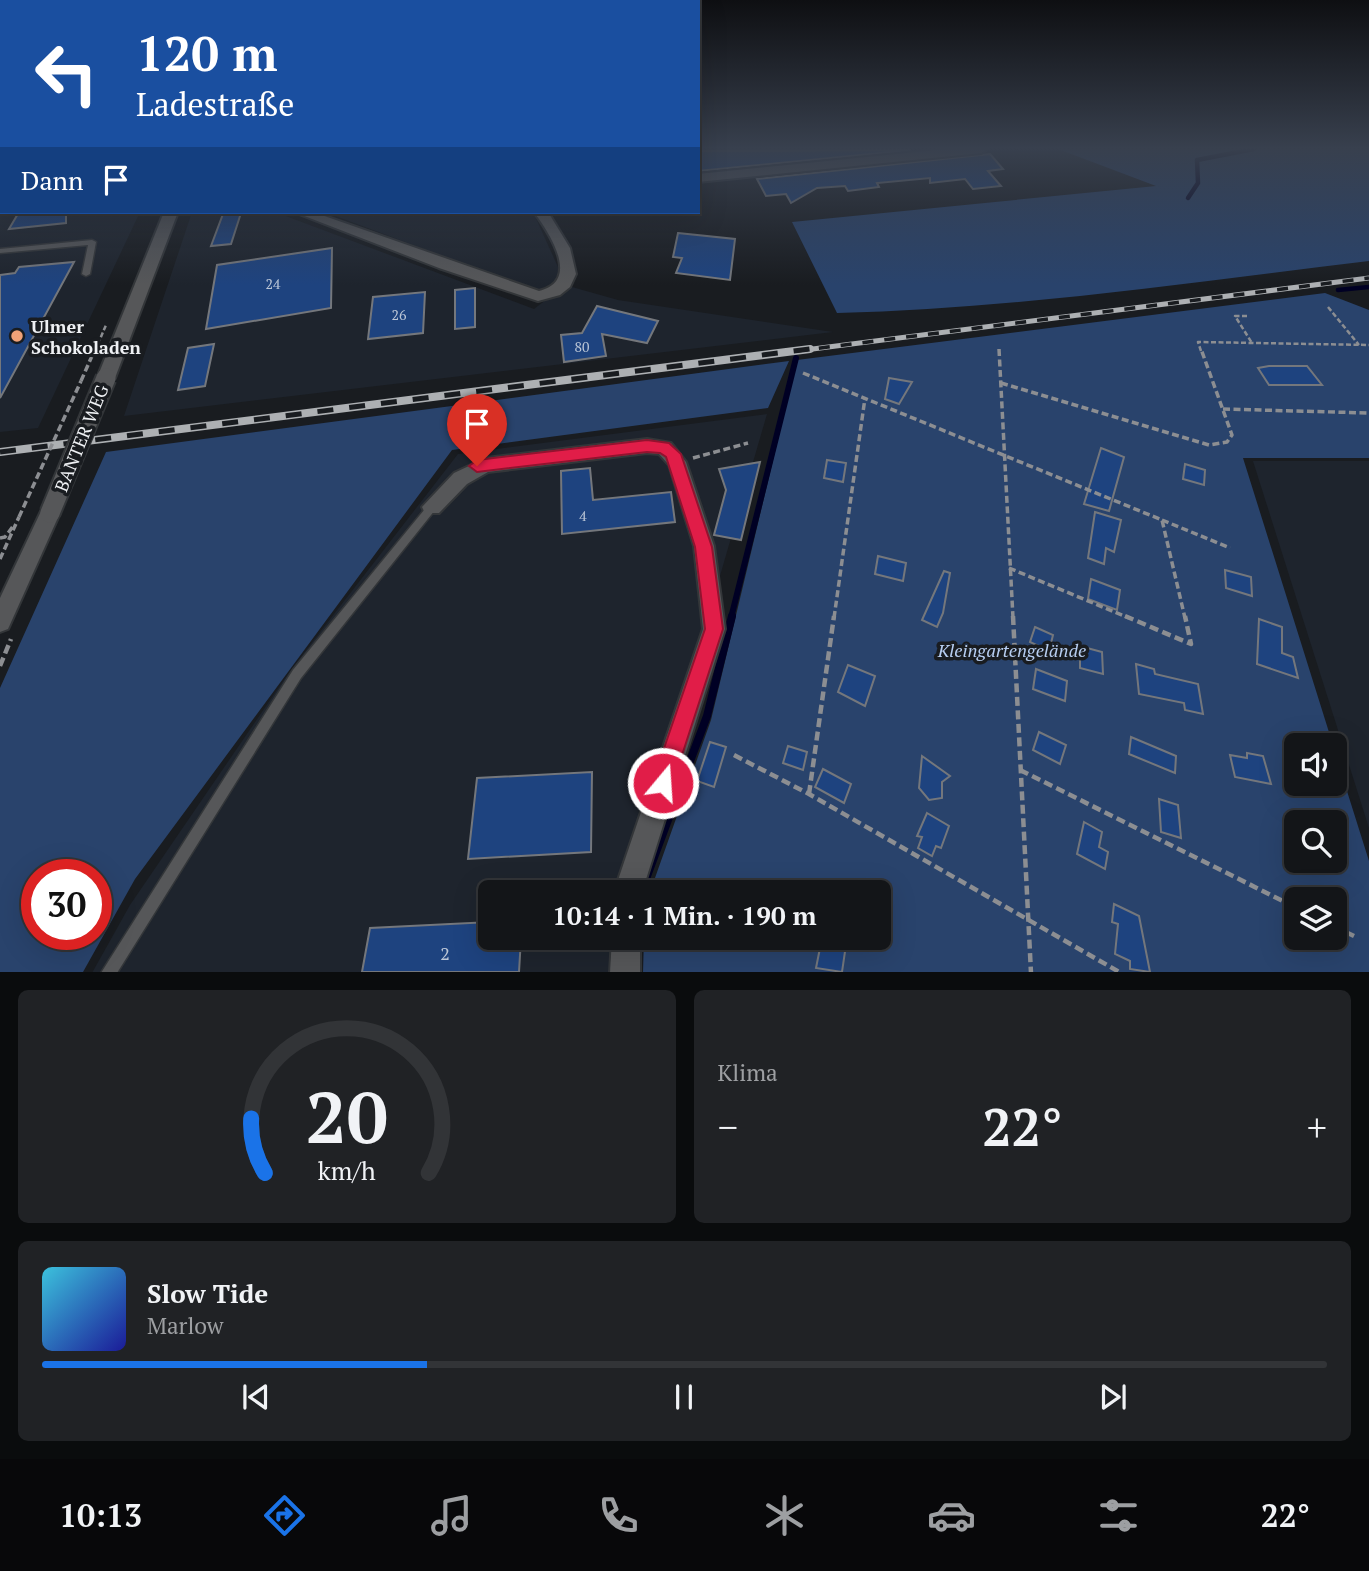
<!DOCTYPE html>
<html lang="de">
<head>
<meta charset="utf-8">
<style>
	body { margin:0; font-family:"PT Serif",serif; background:#202225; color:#f1f3f6; height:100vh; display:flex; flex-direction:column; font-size:26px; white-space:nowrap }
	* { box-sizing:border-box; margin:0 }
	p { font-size:23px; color:#9d9fa2 }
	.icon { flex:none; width:38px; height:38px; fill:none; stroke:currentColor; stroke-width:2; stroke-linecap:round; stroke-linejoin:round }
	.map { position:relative; height:972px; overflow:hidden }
	.drawer { display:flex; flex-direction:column; gap:18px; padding:18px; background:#0a0c0d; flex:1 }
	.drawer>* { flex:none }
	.banner { position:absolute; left:0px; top:0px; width:700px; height:214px; box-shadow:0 7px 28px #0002,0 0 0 2px #323437; background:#1a4fa0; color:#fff; overflow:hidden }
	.tools { position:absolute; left:1284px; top:733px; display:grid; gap:14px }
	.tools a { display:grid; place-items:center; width:63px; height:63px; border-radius:10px; background:#131518; box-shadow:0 7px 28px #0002,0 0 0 2px #323437; font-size:35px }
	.speed { position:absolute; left:21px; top:859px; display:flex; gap:14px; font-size:35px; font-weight:700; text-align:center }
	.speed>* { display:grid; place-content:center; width:91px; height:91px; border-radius:50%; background:#131518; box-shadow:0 7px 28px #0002,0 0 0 2px #323437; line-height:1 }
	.speed .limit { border:10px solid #d22; background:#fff; color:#111 }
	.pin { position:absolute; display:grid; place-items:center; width:60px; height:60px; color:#fff; margin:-72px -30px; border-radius:50% 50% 50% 0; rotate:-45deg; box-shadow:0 0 7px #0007 }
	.pin .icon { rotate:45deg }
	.me { position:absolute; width:77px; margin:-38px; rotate:18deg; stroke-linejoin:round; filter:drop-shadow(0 0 5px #0008) }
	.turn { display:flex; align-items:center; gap:24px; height:147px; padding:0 21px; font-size:32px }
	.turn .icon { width:91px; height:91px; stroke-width:2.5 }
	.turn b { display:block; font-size:49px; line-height:60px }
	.then { display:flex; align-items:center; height:66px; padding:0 21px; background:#0003; gap:14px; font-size:26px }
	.big { font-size:52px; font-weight:700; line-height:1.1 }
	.drawer .tile { flex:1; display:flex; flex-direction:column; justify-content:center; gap:10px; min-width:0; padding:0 24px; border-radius:10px; background:#202225 }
	.drawer .dial { align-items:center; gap:0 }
	.dial svg { height:182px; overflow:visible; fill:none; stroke:#323437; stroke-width:7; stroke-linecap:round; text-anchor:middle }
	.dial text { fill:#f1f3f6; stroke:none }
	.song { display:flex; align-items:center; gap:21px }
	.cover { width:84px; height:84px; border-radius:10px; background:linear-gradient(135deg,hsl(190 70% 55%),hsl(240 70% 35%)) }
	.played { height:7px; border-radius:4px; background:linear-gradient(90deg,#1a73e8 30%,#323437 30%) }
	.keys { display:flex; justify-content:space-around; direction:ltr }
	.heat { display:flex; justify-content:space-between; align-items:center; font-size:38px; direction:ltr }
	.drawer .tiles { flex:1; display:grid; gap:18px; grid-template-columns:1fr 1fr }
	.tile:last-child { grid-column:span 2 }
	.trip { position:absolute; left:478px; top:880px; width:413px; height:70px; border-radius:10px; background:#131518; box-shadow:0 7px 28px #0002,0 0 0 2px #323437; font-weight:700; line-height:70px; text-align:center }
	.dock { display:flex; height:112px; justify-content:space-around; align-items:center; background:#08080a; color:#9d9fa2 }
	.dock .icon { width:49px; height:49px }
	.dock .current { color:#1a73e8 }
	.dock b { font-size:32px; color:#f1f3f6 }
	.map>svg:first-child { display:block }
	.built { fill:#1e242d }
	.green { fill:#29436c; fill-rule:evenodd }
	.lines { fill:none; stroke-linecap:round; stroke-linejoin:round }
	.stream-far2 { stroke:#000024; stroke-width:4.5 }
	.stream-far1 { stroke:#000024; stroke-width:6 }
	.stream { stroke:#000024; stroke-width:8 }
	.building { fill:#1e437f; stroke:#74777c; stroke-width:2 }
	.service-casing { stroke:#333639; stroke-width:3 }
	.minor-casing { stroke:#333639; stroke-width:4 }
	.tertiary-casing { stroke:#333639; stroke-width:4 }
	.path-far2 { stroke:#8c8e92; stroke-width:2.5; stroke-dasharray:5 2.5; stroke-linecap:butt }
	.path-far1 { stroke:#8c8e92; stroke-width:3.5; stroke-dasharray:7 3.5; stroke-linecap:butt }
	.path { stroke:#8c8e92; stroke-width:4.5; stroke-dasharray:9 4.5; stroke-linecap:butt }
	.service { fill:#565759; fill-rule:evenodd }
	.minor { fill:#565759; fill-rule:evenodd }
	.tertiary { fill:#565759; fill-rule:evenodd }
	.rail-far1-casing { stroke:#adb0b3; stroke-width:5 }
	.rail-casing { stroke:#adb0b3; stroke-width:8 }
	.rail-far1 { stroke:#191c20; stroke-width:3.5; stroke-dasharray:11; stroke-linecap:butt }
	.rail { stroke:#191c20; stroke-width:5; stroke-dasharray:16; stroke-linecap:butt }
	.tertiary-bridge-casing { stroke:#333639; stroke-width:23; stroke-linecap:butt }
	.path-bridge { stroke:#8c8e92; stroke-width:3.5; stroke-dasharray:7 3.5; stroke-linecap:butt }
	.tertiary-bridge { stroke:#565759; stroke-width:19 }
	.route { fill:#e11d48; stroke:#92132f; stroke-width:2 }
	.poi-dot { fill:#f0a278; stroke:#191c20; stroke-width:2.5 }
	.labels { text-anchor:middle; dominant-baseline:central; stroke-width:7; stroke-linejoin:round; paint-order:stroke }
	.number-label { font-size:14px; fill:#bbc6d7 }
	.poi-label { font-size:18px; font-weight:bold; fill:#eff1f4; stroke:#191c20; text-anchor:start }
	.street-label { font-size:18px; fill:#eff1f4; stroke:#191c20 }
	.park-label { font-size:18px; font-style:italic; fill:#b7cef1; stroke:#191c20 }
	.near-number-label { font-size:18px; fill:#bbc6d7 }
</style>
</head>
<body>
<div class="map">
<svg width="1369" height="973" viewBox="0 0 1369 973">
	<rect width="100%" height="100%" fill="#191c20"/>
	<!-- built -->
	<g class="built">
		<path d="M0,149L2,212H140L38,428L0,432Z"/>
		<path d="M192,212H275L534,309L565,285L618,300L833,332L124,416Z"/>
		<path d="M325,212H533L558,267V283L544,294Z"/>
		<path d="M767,414L706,624L617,892H490V938H613L610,972L92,973L130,905L290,671L458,454Z"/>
		<path d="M1253,461H1369V828Z"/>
	</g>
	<!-- green -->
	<g class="green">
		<path d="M1058,149H1369V261C1192,282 1015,309 837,313L792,222L1156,186Z"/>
		<path d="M1325,293L1369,310V458H1243L1333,745L1297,746V784H1335V753L1369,861V972L643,973L644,938H878V892H650L711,720L797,360ZM1297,822H1335V861H1297ZM1297,900H1335V938H1297Z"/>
		<path d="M789,361L768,408L452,450L135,879L83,972H0V688L106,452ZM37,875H96V934H37Z"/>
	</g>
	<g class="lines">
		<!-- stream-far2 -->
		<g class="stream-far2">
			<path d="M1188,198L1198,183L1197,160L1254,149"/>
			<path d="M1338,290L1369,287"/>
		</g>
		<!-- stream-far1 -->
		<path class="stream-far1" d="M731,618L796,358"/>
		<!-- stream -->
		<path class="stream" d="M641,892L707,716L732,616"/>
	</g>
	<!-- building -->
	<g class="building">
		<path d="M698,149L700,151L911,150L698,171Z"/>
		<path d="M990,154L1003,169L988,171L1001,186L973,189L965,179L930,183V178L877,183L879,187L848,191L845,186L817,188L791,203L786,194L766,196L757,179Z"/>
		<path d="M19,212H66V223L9,229Z"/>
		<path d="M241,213L231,244L211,246L223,214Z"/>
		<path d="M678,233L735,239L730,280L676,273L682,258L673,257Z"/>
		<path d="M332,248L331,308L206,329L217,265Z"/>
		<path d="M74,262L0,398V275L15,273L19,267Z"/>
		<path d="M475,288V327L455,329V290Z"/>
		<path d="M425,292L423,333L368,339L373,297Z"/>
		<path d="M597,306L658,321L647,343L602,334L606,356L564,362L561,335L582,333Z"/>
		<path d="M214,344L205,386L178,390L188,348Z"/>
		<path d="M1269,366H1307L1322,385H1269L1258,368Z"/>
		<path d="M889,378L912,382L899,404L885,399Z"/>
		<path d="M1101,448L1124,457L1109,511L1084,504Z"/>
		<path d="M827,460L846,463L843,482L824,478Z"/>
		<path d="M760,462L741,540L714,535L726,490L719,469Z"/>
		<path d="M1185,464L1205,470L1204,485L1183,479Z"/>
		<path d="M590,468L593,500L671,492L675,522L562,534L561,471Z"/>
		<path d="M1095,512L1121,520L1114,552L1106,548L1104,564L1088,558Z"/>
		<path d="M878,556L906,563L903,581L875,574Z"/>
		<path d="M1225,570L1251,577L1252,596L1226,588Z"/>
		<path d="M944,571L950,573L943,613L937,627L922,620Z"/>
		<path d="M1091,579L1120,590L1117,610L1088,599Z"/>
		<path d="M1259,619L1282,627V653L1293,657L1298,678L1257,664Z"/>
		<path d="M1035,627L1053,635L1049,651L1030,642Z"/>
		<path d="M1087,648L1102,652L1103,674L1080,668V651L1087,652Z"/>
		<path d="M1136,664L1154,669L1155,674L1198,684L1203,714L1185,710L1184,703L1139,694Z"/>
		<path d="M848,665L875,676L865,706L838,692Z"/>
		<path d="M1036,669L1067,681L1065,701L1033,689Z"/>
		<path d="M1039,732L1066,745L1060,764L1033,750Z"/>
		<path d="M1131,737L1176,756L1175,773L1129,754Z"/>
		<path d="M710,742L726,747L714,787L697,781Z"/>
		<path d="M788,746L807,752L803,770L783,763Z"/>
		<path d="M1247,753L1263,756L1271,784L1235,777L1230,755L1247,758Z"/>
		<path d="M922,756L950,776L942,782V798L929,800L919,788Z"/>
		<path d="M823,769L851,784L844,803L815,787Z"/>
		<path d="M592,772L591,852L468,859L477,778Z"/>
		<path d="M1159,799L1178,805L1181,838L1161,832Z"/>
		<path d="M927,813L949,826L941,848L936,846L932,856L918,848L922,837L917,836Z"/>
		<path d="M1084,822L1102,832L1099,847L1108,852L1105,869L1077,854Z"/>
		<path d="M1114,904L1139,916L1150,972L1130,969V961L1115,954L1118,924L1112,922Z"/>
		<path d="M490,922V938H521L519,972H362L370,928Z"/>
		<path d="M822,938H847L842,972L816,968Z"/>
	</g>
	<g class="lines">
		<!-- service casing -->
		<g class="service-casing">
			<g id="service">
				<path d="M92,240L96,242L90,274L86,276L82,274L88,245L0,253V249Z"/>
				<path d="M432,503L435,504L437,507L435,510L301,678L117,973H101L293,670L429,504Z"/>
				<path d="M628,880L633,882L635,887L631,892H555L554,890L556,885L561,883Z"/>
			</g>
		</g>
		<!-- minor casing -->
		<g class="minor-casing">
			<g id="minor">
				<path d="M947,149H987L981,153L698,182V174Z"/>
				<path d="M294,212H313L539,291C581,281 550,234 534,212H548L570,248L576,274L570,287L560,295L538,301L439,268Z"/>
				<path d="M647,439L671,443L686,462L714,546L725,629L642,892H614L703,629L694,546L669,465L659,454L647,453L488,472L467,484L439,513H425L422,507L454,473L486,458Z"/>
				<path d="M612,938H640V973H610Z"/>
			</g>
		</g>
		<!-- tertiary casing -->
		<g class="tertiary-casing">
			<g id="tertiary">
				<path d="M164,212H178L115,378L112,382H100L97,378Z"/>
				<path d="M50,505L57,507L60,513L8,629L0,632V598L43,507Z"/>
			</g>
		</g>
		<!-- path-far2 -->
		<g class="path-far2">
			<path d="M1328,307L1359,345"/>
			<path d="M1247,316H1235L1252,343"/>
			<path d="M95,351L106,325"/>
			<path d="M1201,351L1198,342L1369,345"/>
		</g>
		<!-- path-far1 -->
		<g class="path-far1">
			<path d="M999,349L1013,618"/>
			<path d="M803,373L1162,520L1185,618"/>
			<path d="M81,381L95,349"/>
			<path d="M1001,383L1209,445L1227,442L1232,435L1201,349"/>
			<path d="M1223,409L1369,413"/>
			<path d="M693,458L748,443"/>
			<path d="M1162,520L1230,548"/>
			<path d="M0,538L5,537L14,525"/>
			<path d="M0,559L19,517"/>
			<path d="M1009,568L1129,618"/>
			<path d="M834,618L865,398"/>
		</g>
		<!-- path -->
		<g class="path">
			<path d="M1013,616L1031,973"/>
			<path d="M1125,616L1191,644L1185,616"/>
			<path d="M0,666L11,639"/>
			<path d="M734,755L809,794L1121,973"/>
			<path d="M1020,770L1297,908"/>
			<path d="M809,794L834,616"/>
			<path d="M1335,927L1354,936"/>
		</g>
		<!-- service -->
		<use href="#service" class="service"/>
		<!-- minor -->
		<use href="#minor" class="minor"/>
		<!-- tertiary -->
		<use href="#tertiary" class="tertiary"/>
		<!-- rail-far1 casing -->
		<g class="rail-far1-casing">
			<path id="rail-far1" d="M797,351L1369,278"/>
		</g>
		<!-- rail casing -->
		<g class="rail-casing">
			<path id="rail" d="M0,452L810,349"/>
		</g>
		<!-- rail-far1 -->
		<use href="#rail-far1" class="rail-far1"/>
		<!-- rail -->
		<use href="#rail" class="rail"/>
		<!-- tertiary-bridge casing -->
		<g class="tertiary-bridge-casing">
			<path id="tertiary-bridge" d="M50,513L106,378"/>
		</g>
		<!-- path-bridge -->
		<path class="path-bridge" d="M19,517L81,381"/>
		<!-- tertiary-bridge -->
		<use href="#tertiary-bridge" class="tertiary-bridge"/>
	</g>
	<!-- sky -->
	<linearGradient id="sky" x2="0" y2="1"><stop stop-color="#0e0f12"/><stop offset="0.52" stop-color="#38404e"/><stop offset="1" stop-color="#38404e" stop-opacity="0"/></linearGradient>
	<rect width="1369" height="285" fill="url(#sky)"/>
	<!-- route -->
	<path class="route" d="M647,440L669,443L681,454L712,547L723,629L673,783L670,791L663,794L655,791L652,783L705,629L695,547L666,457L660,453L647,452L477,472L469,466L477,460Z"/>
	<!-- markers -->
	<circle class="poi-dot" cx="17" cy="336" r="7"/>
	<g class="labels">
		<!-- number labels -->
		<g class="number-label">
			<text x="273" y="283">24</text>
			<text x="399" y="314">26</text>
			<text x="582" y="346">80</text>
			<text x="583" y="515">4</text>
		</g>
		<!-- poi labels -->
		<g class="poi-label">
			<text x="31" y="326">Ulmer<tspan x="31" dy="21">Schokoladen</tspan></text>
		</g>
		<!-- street labels -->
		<g class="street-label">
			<text transform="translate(81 438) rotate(-68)">BANTER WEG</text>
		</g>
		<!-- park labels -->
		<g class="park-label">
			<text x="1012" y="650">Kleingartengelände</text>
		</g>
		<!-- near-number labels -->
		<g class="near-number-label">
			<text x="445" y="953">2</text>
		</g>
	</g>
</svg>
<div class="tools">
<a><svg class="icon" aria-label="sound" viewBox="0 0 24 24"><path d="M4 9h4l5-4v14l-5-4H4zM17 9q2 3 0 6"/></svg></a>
<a><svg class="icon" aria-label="search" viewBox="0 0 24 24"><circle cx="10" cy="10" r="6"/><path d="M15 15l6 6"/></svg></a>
<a><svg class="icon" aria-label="layers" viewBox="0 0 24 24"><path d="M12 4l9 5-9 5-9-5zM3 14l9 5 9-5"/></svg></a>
</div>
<div class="speed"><div class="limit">30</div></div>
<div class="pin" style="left:477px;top:466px;background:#d93025"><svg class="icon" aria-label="arrive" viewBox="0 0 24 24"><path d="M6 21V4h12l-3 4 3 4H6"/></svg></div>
<svg class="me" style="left:663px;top:783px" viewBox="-20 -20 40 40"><circle r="17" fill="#e11d48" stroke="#fff" stroke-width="3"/><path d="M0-11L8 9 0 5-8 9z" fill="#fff"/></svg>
<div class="trip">10:14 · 1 Min. · 190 m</div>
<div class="banner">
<div class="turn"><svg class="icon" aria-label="left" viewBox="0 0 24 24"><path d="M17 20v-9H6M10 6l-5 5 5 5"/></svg><div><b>120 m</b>Ladestraße</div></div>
<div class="then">Dann<svg class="icon" aria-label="arrive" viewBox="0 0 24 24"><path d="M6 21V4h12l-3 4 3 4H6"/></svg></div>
</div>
</div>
<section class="drawer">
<div class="tiles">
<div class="tile dial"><svg viewBox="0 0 100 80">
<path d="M14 69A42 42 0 1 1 86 69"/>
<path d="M14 69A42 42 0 0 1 8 45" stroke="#1a73e8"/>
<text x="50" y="56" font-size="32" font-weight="700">20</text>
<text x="50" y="72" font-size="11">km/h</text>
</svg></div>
<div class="tile"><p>Klima</p>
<div class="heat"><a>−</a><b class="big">22°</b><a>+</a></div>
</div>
<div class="tile">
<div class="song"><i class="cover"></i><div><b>Slow Tide</b><p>Marlow</p></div></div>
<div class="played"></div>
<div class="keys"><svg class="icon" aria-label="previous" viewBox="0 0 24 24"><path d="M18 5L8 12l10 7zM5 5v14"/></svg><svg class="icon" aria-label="pause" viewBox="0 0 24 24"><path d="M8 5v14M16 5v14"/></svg><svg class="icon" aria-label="next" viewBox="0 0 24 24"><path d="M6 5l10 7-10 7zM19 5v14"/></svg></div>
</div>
</div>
</section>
<nav class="dock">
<b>10:13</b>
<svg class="icon current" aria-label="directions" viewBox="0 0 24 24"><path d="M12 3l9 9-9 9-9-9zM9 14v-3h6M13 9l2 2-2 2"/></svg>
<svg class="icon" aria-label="music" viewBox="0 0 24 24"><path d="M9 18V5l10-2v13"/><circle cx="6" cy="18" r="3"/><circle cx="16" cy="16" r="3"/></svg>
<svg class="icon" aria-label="phone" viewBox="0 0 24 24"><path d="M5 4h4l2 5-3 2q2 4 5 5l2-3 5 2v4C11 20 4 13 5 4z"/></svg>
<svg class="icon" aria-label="climate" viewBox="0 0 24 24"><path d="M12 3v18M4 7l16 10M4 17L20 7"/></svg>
<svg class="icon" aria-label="car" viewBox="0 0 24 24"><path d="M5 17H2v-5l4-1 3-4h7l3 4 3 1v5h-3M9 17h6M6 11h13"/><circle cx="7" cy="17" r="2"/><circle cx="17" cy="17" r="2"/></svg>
<svg class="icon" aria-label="filters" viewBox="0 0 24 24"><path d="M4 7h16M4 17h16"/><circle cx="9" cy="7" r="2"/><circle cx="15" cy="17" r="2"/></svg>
<b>22°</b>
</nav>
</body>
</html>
